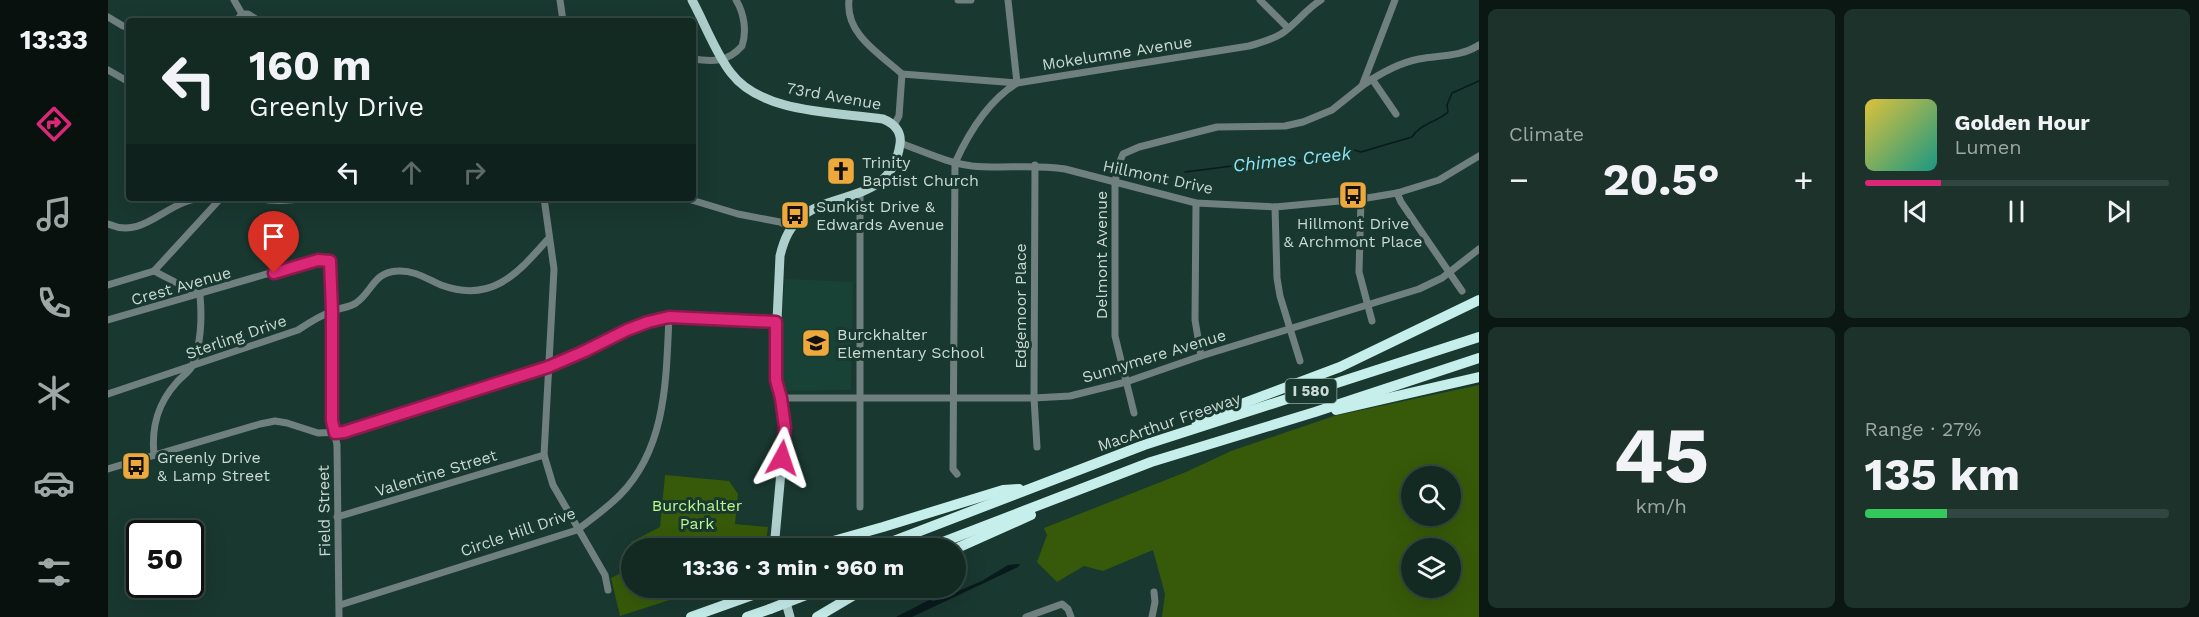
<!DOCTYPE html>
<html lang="en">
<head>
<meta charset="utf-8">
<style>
	body { margin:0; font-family:"Work Sans",sans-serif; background:#1c322b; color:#f1f3f6; height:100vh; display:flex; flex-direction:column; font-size:22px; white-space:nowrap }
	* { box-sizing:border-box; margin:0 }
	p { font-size:20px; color:#9da7a6 }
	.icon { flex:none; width:33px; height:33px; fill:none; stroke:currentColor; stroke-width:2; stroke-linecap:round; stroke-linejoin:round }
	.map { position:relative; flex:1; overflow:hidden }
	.side { display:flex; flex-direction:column; gap:9px; padding:9px; background:#0a1713; width:720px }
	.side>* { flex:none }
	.banner { position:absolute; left:18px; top:18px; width:570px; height:183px; border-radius:6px; box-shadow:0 6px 24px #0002,0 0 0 2px #324641; background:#132a23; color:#f1f3f6; overflow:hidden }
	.buttons { position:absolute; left:1293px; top:466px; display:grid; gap:12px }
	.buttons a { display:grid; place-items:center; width:60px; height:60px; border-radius:50%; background:#132a23; box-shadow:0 6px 24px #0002,0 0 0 2px #324641; font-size:30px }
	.speed { position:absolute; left:18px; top:520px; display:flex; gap:12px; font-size:30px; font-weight:700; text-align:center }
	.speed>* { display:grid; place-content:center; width:78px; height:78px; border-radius:50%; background:#132a23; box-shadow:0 6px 24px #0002,0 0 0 2px #324641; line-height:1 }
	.speed .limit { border:3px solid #111; border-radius:9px; background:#fff; color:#111 }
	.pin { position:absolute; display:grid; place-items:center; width:51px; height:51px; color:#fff; margin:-62px -26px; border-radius:50% 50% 50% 0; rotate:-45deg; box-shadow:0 0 6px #0007 }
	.pin .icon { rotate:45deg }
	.me { position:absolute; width:66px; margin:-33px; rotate:5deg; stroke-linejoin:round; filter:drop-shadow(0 0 4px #0008) }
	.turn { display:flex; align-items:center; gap:21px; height:126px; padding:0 24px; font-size:27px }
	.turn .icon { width:78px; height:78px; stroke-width:2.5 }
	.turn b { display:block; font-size:42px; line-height:51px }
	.lanes { display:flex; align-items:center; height:57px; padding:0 24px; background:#0003; justify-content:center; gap:30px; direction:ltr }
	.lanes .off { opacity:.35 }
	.big { font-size:45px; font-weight:700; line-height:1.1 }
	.side .tile { flex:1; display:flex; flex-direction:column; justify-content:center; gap:9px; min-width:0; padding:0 21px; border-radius:9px; background:#1c322b }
	.side .dial { align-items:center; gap:0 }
	.dial b { font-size:78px; line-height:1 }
	.song { display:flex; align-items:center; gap:18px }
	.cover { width:72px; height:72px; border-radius:9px; background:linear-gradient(135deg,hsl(50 70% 55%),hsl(170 70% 35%)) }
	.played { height:6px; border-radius:3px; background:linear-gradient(90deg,#db2777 25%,#324641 25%) }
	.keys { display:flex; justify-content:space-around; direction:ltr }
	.heat { display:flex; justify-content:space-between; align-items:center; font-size:33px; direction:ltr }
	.charge { height:9px; border-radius:4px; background:linear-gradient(90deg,#34c759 27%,#324641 0) }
	.side .tiles { flex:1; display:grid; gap:9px; grid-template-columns:repeat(2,1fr) }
	.trip { position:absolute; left:513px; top:538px; width:345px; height:60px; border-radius:30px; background:#132a23; box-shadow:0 6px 24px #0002,0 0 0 2px #324641; font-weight:700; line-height:60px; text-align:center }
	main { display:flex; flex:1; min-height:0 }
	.dock { display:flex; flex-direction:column; width:108px; justify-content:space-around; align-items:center; background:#08110e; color:#9da7a6 }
	.dock .icon { width:42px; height:42px }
	.dock .on { color:#db2777 }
	.dock b { font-size:27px; color:#f1f3f6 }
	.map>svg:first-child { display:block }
	.built { fill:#194236 }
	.green { fill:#365a09; fill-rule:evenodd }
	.water { fill:#091a1d }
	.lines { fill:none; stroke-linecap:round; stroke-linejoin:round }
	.stream { stroke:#091a1d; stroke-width:1.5 }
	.canal { stroke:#091a1d; stroke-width:6 }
	.minor { stroke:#70807f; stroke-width:7 }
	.major { stroke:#aecfcc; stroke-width:9 }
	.highway { stroke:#c6eeeb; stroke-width:10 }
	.highway-bridge { stroke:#c6eeeb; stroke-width:10 }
	.route-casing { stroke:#8e194d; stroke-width:15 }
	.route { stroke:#db2777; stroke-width:10 }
	.labels { text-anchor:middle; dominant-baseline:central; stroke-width:6; stroke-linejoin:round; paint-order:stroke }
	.shield { fill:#19382f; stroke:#94a9a2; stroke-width:1.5 }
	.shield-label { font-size:15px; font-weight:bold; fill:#c8dad3 }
	.street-label { font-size:16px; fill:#c8dad3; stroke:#19382f }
	.poi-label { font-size:16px; fill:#c8dad3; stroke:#19382f; text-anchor:start }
	.park-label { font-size:16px; fill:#bdf78d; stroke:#19382f }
	.water-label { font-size:18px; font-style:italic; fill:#8ce5f5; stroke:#19382f }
</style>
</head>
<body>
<main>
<nav class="dock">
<b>13:33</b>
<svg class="icon on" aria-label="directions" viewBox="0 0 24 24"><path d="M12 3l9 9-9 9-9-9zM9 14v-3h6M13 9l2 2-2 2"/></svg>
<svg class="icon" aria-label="music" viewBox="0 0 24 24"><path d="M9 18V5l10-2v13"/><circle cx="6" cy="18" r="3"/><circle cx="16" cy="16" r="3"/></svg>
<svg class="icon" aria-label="phone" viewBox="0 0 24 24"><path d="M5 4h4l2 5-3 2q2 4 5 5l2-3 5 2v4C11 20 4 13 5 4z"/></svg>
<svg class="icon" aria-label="climate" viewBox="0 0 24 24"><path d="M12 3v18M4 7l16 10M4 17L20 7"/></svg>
<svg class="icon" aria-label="car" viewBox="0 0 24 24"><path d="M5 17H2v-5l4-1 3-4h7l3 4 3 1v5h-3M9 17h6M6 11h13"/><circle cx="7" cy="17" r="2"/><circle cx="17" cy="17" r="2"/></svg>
<svg class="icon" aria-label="filters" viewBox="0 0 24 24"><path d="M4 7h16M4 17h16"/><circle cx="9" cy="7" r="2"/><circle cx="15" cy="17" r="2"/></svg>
</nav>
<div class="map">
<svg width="1371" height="617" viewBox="0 0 1371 617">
	<rect width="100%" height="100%" fill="#19382f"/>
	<!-- built -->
	<path class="built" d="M677,279L745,282L743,390L676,391L671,362Z"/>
	<!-- green -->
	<g class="green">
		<path d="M1371,385V617H1054L1057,594L1045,550L995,571L976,566L949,582L929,562L939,535L936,528L1078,472L1123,451L1226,416ZM1304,477H1342V516H1304ZM1304,549H1342V588H1304Z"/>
		<path d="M557,475L621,481L630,494L627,524L660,527L657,549H527L523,542L552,527Z"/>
		<path d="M523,568L524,588H599L512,616L503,578Z"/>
	</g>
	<!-- water -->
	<path class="water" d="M910,564H912L910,567L804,617H788L821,600L826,601L874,581L900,565Z"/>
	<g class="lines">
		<!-- stream -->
		<path class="stream" d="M1077,172L1164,161L1186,162L1243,149L1253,152L1304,137C1312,124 1329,122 1340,112L1339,105L1344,93L1371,81"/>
		<!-- canal -->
		<path class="canal" d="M804,588L808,597"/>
		<!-- minor -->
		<g class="minor">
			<path d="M126,0L134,14H140L151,21"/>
			<path d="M452,0L455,21"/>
			<path d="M741,0C737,34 772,54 794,74L791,116L786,125"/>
			<path d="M850,0H863"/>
			<path d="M1152,0L1180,28"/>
			<path d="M0,17L15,26L21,27"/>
			<path d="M128,21L134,14"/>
			<path d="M585,59C605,62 620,62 634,46C639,31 636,13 628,0"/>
			<path d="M0,70L21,82"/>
			<path d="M794,74L909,83L1141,46C1152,43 1163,40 1173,34C1187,25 1198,9 1213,0"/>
			<path d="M1264,79L1288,114"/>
			<path d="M1254,86C1271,74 1290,63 1311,59C1331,55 1353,57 1371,45"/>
			<path d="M792,143C815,151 839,163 864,166C895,169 924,164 957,169L1088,203L1167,207L1253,199L1289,193L1331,180L1371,156"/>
			<path d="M927,165L926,398L929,447"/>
			<path d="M752,193V507"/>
			<path d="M1289,193L1293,202L1354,291"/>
			<path d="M150,198C167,202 181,201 198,198"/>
			<path d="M436,198L446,269L436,455L445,485L497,575L500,590"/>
			<path d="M577,198L630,214L672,222L683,227"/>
			<path d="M1253,199L1251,272L1264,321"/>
			<path d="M1088,203L1087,320L1093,356"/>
			<path d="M1167,207L1169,278L1172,296L1192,361"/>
			<path d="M0,224C31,238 50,212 77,202C85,198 96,199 105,198"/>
			<path d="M0,285L46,271L113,198"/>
			<path d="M0,320L210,259L222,261L224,311V421L229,445L231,617"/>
			<path d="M0,394L190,330C202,322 213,315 227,310C233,308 242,307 248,303C265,291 265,272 290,271C306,270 319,279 333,285C384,304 410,273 441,238"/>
			<path d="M673,398H926L962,396L1018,382L1093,356L1311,289L1334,278L1371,249"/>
			<path d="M1026,413L1007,336V183L1010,166L1015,154L1031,147L1109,127L1177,126L1195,122L1224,110L1254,86L1287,0"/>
			<path d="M46,455C43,426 50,403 69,382C74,376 83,371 85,364C93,343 94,317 92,295L46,271"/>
			<path d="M0,469L152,424L167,421L179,423L210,433L236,432L440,367L477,351L519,330L540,322L561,317L668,322"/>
			<path d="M849,474L845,469L847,163C861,132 880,101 909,83L900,0"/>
			<path d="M229,517L436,455"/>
			<path d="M232,605L469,530C484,519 499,508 512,495C559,447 558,378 561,317"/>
			<path d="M918,617L954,604L960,609L963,617"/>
			<path d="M1044,617L1047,602L1046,592"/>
		</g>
		<!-- major -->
		<g class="major">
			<path d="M584,0C596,22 608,54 623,73C654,114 729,112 775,119C785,123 794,131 792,144C784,201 732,190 697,214C682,225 676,239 672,256L667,364L677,428L666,549"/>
			<path d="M674,588L682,617"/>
		</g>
		<!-- highway -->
		<g class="highway">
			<path d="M1228,410L1371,377"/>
			<path d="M1088,421L1232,367L1371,300"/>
			<path d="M697,549L775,527L895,490L911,489"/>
			<path d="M765,549L1036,445L1371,337"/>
			<path d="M817,549L1043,462L1207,412L1371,358"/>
			<path d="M847,549L923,515"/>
			<path d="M690,598L717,588"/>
			<path d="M583,617L664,588"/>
			<path d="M639,617L662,609"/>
			<path d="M709,617L758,588"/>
		</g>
		<!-- highway-bridge -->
		<path class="highway-bridge" d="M662,609L690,598"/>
	</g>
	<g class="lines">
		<!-- route casing -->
		<g class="route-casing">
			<path id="route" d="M166,273L210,260L222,261L224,311V421L227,433L236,432L440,367L477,351L519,330L540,322L561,317L668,322V380L673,398L677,428L674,458"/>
		</g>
		<!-- route -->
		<use href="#route" class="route"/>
	</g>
	<!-- icons -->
	<defs>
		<g id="church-square" transform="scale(1.5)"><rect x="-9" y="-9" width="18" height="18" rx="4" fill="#eea83c" stroke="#19382f"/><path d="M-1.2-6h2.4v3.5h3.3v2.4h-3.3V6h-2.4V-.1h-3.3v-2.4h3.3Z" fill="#111"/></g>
		<g id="bus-square" transform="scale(1.5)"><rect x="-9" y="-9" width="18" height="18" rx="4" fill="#eea83c" stroke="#19382f"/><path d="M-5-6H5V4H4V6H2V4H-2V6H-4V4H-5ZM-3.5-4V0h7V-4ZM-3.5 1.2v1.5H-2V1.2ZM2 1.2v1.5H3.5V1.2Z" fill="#111"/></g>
		<g id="school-square" transform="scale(1.5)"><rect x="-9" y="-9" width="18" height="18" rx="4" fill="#eea83c" stroke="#19382f"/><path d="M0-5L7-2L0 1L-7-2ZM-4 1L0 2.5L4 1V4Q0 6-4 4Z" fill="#111"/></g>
	</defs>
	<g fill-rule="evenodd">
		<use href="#church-square" x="733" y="171"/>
		<use href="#bus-square" x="1245" y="195"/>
		<use href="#bus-square" x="687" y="215"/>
		<use href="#school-square" x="708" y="343"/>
		<use href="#bus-square" x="28" y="466"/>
	</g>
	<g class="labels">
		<!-- shield labels -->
		<rect class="shield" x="1177.5" y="379" width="51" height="24" rx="4.5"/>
		<g class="shield-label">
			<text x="1203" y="391">I 580</text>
		</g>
		<!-- street labels -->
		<g class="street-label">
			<text transform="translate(1009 53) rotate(-9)">Mokelumne Avenue</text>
			<text transform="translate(726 96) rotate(10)">73rd Avenue</text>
			<text transform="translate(1050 177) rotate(12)">Hillmont Drive</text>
			<text transform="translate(993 255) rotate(-90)">Delmont Avenue</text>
			<text transform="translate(73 286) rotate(-16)">Crest Avenue</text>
			<text transform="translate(912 306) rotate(-90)">Edgemoor Place</text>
			<text transform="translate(128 337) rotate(-19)">Sterling Drive</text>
			<text transform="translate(1046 356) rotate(-17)">Sunnymere Avenue</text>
			<text transform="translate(1061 422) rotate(-19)">MacArthur Freeway</text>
			<text transform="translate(328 473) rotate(-17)">Valentine Street</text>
			<text transform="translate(216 511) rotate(-91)">Field Street</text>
			<text transform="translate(410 532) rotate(-19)">Circle Hill Drive</text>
		</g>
		<!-- poi labels -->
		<g class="poi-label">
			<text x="754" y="162">Trinity<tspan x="754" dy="18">Baptist Church</tspan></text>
			<text x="708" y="206">Sunkist Drive &amp;<tspan x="708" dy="18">Edwards Avenue</tspan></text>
			<text x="1245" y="223" text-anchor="middle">Hillmont Drive<tspan x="1245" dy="18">&amp; Archmont Place</tspan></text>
			<text x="729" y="334">Burckhalter<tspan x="729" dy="18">Elementary School</tspan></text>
			<text x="49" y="457">Greenly Drive<tspan x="49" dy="18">&amp; Lamp Street</tspan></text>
		</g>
		<!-- park labels -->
		<g class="park-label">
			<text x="589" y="505">Burckhalter<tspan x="589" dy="18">Park</tspan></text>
		</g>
		<!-- water labels -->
		<g class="water-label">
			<text transform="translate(1184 159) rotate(-6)">Chimes Creek</text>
		</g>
	</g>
</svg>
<div class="buttons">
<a><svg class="icon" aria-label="search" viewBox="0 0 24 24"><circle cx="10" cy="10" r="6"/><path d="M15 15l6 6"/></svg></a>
<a><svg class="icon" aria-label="layers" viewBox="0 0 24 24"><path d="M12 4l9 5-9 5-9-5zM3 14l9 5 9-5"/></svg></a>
</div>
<div class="speed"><div class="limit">50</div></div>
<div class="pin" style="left:166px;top:273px;background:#d93025"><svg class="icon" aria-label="arrive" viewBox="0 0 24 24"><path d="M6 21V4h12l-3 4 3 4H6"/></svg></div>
<svg class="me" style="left:674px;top:458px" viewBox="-20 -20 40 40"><path d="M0-17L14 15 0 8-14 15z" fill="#db2777" stroke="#fff" stroke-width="4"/></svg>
<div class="trip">13:36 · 3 min · 960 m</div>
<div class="banner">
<div class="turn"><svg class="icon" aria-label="left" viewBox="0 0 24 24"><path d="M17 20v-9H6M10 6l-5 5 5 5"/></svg><div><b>160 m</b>Greenly Drive</div></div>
<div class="lanes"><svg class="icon" aria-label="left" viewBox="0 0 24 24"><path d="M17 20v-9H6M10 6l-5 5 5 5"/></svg><svg class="icon off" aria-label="ahead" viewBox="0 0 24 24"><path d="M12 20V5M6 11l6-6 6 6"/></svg><svg class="icon off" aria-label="right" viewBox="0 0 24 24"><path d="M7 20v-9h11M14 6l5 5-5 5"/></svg></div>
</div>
</div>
<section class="side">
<div class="tiles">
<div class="tile"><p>Climate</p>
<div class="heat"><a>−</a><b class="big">20.5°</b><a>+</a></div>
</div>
<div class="tile">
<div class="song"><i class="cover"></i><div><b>Golden Hour</b><p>Lumen</p></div></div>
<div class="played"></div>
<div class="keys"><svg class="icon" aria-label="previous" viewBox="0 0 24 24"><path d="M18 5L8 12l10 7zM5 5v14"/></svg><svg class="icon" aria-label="pause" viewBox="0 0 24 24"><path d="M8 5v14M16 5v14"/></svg><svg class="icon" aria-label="next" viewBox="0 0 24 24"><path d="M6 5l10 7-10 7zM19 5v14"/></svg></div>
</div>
<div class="tile dial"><b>45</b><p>km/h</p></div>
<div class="tile"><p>Range · 27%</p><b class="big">135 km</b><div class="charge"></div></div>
</div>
</section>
</main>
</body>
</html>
